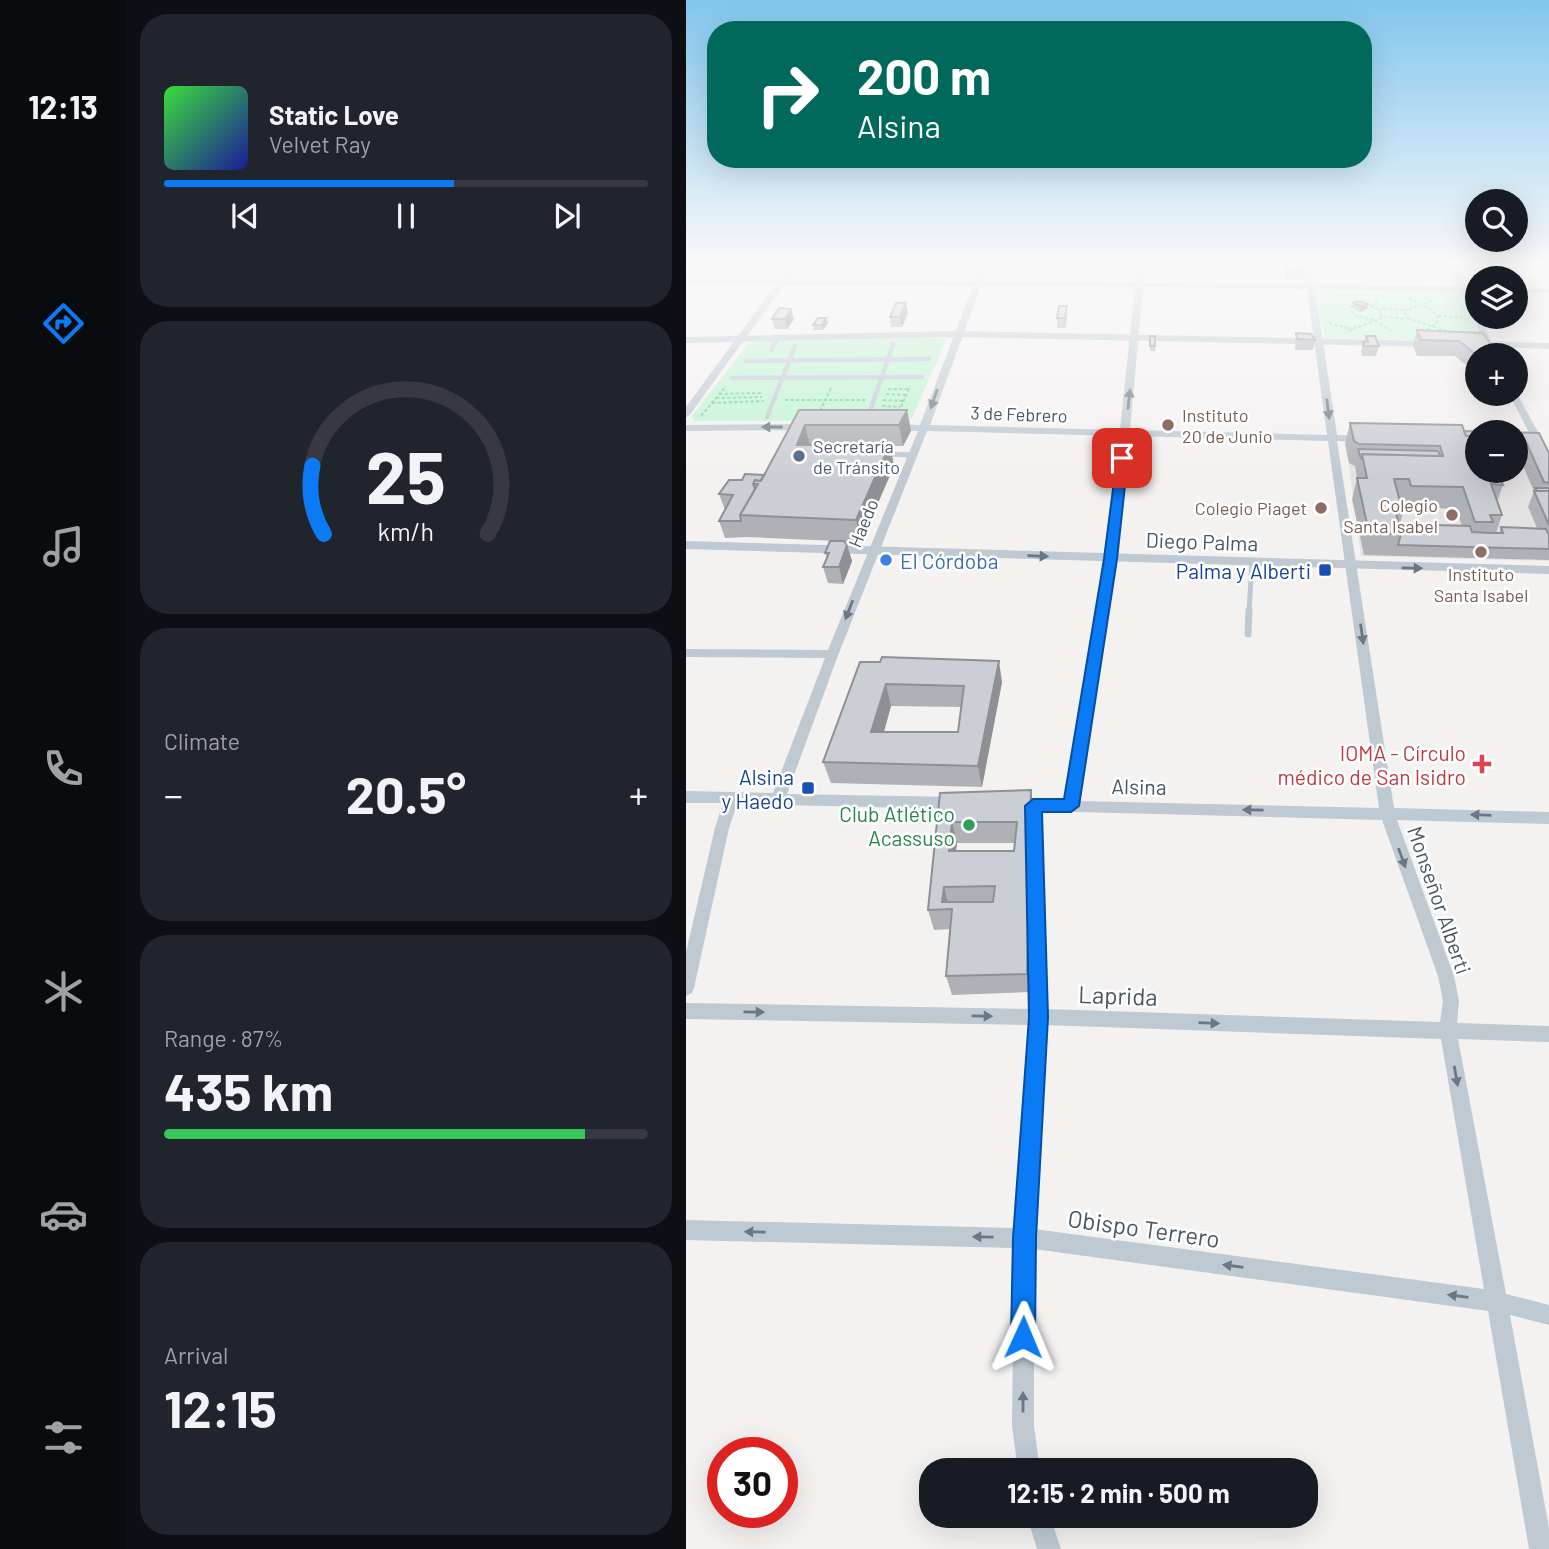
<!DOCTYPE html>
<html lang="en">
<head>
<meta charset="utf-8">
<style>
	body { margin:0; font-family:Barlow,sans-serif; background:#20242c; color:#f1f3f6; height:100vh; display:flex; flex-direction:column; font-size:26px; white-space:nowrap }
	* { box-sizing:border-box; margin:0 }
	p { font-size:23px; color:#9ea1a6 }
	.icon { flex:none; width:38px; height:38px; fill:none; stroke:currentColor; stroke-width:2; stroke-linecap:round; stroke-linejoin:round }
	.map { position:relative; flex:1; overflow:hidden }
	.panel { display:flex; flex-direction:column; gap:14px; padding:14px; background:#0d0f14; width:560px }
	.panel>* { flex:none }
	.top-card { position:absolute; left:21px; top:21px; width:665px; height:147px; border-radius:28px; box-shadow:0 7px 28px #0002; background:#00695c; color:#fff; overflow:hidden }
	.tools { position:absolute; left:779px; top:189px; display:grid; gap:14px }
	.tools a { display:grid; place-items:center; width:63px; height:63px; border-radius:50%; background:#171b24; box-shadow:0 7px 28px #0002; font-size:35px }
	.speed { position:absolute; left:21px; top:1437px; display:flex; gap:14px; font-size:35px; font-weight:700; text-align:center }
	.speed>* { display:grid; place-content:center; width:91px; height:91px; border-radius:50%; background:#171b24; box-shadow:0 7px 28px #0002; line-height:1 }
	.speed .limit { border:10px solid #d22; background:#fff; color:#111 }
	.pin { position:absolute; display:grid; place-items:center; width:60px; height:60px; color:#fff; margin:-30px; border-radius:14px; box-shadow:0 4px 10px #0006 }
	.me { position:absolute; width:77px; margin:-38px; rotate:1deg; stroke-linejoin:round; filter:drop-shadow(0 0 5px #0008) }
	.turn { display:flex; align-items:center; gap:24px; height:147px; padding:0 35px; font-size:32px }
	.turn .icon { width:91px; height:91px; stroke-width:2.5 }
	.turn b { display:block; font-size:49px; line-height:60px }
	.big { font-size:52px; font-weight:700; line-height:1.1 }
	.panel .widget { flex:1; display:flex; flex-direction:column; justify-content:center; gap:10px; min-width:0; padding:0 24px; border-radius:28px; background:#20242c }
	.panel .dial { align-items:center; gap:0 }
	.dial svg { height:182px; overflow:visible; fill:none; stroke:#363941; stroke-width:7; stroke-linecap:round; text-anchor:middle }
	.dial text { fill:#f1f3f6; stroke:none }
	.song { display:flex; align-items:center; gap:21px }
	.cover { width:84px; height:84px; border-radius:10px; background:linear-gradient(135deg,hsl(120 70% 55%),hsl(240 70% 35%)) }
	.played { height:7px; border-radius:4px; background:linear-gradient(90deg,#0a7af5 60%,#363941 60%) }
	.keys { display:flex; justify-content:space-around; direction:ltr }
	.heat { display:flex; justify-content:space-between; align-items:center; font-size:38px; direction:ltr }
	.charge { height:10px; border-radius:5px; background:linear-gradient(90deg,#34c759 87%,#363941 0) }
	.trip { position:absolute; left:233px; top:1458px; width:399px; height:70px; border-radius:28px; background:#171b24; box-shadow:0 7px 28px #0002; font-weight:700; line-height:70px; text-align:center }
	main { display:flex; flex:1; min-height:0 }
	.dock { display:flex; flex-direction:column; width:126px; justify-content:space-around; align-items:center; background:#090b0e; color:#9ea1a6 }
	.dock .icon { width:49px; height:49px }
	.dock .current { color:#0a7af5 }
	.dock b { font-size:32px; color:#f1f3f6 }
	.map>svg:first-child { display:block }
	.education { fill:#e5e2e3 }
	.green { fill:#bef4d0 }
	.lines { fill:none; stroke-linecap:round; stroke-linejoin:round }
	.path { stroke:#72d5a0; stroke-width:2; stroke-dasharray:3.5 2; stroke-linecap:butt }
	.service-far2 { stroke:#bec9d2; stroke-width:4.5 }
	.service-far1 { stroke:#bec9d2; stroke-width:5 }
	.service { stroke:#bec9d2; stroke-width:7 }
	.minor { fill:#bec9d2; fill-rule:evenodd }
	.tertiary { fill:#bec9d2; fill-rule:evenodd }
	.wall { fill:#afb1b6; fill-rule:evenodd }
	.shaded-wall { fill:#8e9094 }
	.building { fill:#cbced4; stroke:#8e9094; stroke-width:2; fill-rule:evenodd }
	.oneway { fill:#6b7883 }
	.route { fill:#0a7af5; stroke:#064f9f; stroke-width:2 }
	.education-dot { fill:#8d6e63; stroke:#fff; stroke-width:2.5 }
	.service-dot { fill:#5c6f8a; stroke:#fff; stroke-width:2.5 }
	.shop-dot { fill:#3f7fe0; stroke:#fff; stroke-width:2.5 }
	.transit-dot { fill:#1a4fb4; stroke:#fff; stroke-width:2.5 }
	.health-dot { fill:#e0444e; stroke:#fff; stroke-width:2.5 }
	.leisure-dot { fill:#2e9e5b; stroke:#fff; stroke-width:2.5 }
	.labels { text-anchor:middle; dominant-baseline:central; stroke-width:5; stroke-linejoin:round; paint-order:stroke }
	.far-street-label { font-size:18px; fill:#475661; stroke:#fff }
	.far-education-label { font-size:18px; fill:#785e54; stroke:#fff; text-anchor:end }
	.far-service-label { font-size:18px; fill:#4e5e75; stroke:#fff; text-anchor:start }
	.street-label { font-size:21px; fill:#475661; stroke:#fff }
	.shop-label { font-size:21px; fill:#366cbe; stroke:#fff; text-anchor:start }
	.transit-label { font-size:21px; fill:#164399; stroke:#fff; text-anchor:end }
	.health-label { font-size:21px; fill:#be3a42; stroke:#fff; text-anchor:end }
	.leisure-label { font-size:21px; fill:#27864d; stroke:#fff; text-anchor:end }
	.near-street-label { font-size:24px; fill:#475661; stroke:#fff }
</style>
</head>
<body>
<main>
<nav class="dock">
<b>12:13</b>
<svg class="icon current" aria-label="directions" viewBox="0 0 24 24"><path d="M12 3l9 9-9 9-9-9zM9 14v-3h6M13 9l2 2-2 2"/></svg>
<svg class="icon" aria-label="music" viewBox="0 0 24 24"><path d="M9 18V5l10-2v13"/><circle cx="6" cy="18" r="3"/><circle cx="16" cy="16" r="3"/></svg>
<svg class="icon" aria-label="phone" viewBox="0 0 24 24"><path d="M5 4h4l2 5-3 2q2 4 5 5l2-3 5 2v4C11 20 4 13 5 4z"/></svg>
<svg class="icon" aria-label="climate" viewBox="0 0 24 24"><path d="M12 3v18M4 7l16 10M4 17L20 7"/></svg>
<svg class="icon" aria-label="car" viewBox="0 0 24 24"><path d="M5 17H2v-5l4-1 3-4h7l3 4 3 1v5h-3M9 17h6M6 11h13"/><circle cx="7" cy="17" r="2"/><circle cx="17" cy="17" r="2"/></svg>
<svg class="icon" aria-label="filters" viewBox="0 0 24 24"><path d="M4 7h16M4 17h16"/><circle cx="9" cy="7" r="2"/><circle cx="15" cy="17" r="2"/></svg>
</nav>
<section class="panel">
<div class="widget">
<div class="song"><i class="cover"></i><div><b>Static Love</b><p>Velvet Ray</p></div></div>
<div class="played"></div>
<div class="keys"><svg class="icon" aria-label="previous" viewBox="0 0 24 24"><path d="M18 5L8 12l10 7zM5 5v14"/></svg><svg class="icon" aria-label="pause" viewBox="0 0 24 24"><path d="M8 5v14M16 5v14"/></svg><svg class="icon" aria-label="next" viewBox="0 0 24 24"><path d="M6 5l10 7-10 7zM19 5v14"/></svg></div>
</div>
<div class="widget dial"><svg viewBox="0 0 100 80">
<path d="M14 69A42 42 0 1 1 86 69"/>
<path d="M14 69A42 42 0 0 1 9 39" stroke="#0a7af5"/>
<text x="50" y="56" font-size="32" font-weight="700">25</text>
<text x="50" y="72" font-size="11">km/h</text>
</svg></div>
<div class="widget"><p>Climate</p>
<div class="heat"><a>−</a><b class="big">20.5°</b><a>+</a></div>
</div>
<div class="widget"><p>Range · 87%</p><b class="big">435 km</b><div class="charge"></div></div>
<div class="widget"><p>Arrival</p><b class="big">12:15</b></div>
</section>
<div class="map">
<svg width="863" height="1549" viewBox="0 0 863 1549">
	<rect width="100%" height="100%" fill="#f4f1f1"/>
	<!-- education -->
	<path class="education" d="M660,444L791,471H830V446L863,474V561L675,556Z"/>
	<!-- green -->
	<g class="green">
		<path d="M628,287L773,290L796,341L639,338Z"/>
		<path d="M257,338L260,340L226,418L222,420L9,421L5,417L62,344L69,341Z"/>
	</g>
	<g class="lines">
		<!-- path -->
		<g class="path">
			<path d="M723,299L742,307L752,316L750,324L739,331"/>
			<path d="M669,301L665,306L667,315L689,320L705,331"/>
			<path d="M679,304L696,310"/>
			<path d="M686,307L693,299"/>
			<path d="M697,309L716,310L722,317L719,319L695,316L694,311Z"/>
			<path d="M718,311L748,300"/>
			<path d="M752,316L777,317"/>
			<path d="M721,318L764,332"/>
			<path d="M643,323L666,329"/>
			<path d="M662,331L698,317"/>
			<path d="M202,389H223"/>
			<path d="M33,394L77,393"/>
			<path d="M200,394L221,395"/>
			<path d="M30,398L76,397"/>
			<path d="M99,400H180"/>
			<path d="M197,400L218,401"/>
			<path d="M26,403L78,401"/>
			<path d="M196,406L214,407"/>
			<path d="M134,411L145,388"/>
			<path d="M213,412L224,386"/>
			<path d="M15,416L40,386"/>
		</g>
		<!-- service-far2 -->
		<g class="service-far2">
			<path d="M85,350L92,338"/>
			<path d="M60,361L243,359"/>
			<path d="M46,378L236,377"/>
			<path d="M81,417L109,346"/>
			<path d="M182,417L207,344"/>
		</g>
		<!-- service-far1 -->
		<g class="service-far1">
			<path d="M199,454L226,455"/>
			<path d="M563,612L566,563"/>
		</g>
		<!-- service -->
		<path class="service" d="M562,634L563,610"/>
		<!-- minor -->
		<g class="minor">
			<path d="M106,263H114L102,280L289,281L296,263H304L297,281L450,282L451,263H459L457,283L620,284L616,263H624L628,284L772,287L761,263H769L780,287L791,288V292H783L791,310V317H794L812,355H804L775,292L629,289L651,435L678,436L683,439L678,442L651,441L708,808L863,812V824L711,820L768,976L773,1001L771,1023L863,1026V1042L772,1039L820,1294L863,1305V1325L824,1315L863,1528V1549H843L802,1311L348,1249V1426L354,1470H332L326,1426L328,1248L0,1240V1220L329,1228L343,1025L0,1019V1003L343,1009L340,811L322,809L320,805L322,801L327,799L379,801L411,603L434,436L241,431L151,658L101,794L272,797L277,799L279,803L277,807L272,809L51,804L43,828L8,988L6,993L0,996V952L29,828L37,803H0V791L87,793L139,658L0,657V649L142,650L232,431L205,430L200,427L205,424L234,425L287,286L98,285L3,416L0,417V407L90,284L0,283V279L94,280ZM295,286L449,287L434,430L244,425ZM457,287L621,289L641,435L444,430ZM443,436L642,441L693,808L393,801L422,603ZM354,811L696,820L752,976L757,1001L754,1022L360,1009ZM360,1025L755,1039L798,1289L348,1229Z"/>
			<rect x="830" y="289" width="33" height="4"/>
			<path d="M830,392L863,452V464L858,461L823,394H830Z"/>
			<path d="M0,425L121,424L126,427L121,430L0,431Z"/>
			<path d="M341,1516H364L375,1549H351Z"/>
		</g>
		<!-- tertiary -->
		<g class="tertiary">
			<path d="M270,331L751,341L756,344L751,347L270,337L0,343V337Z"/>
			<path d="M783,341L863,343V349L779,346L778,344Z"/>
			<path d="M0,541L863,566V574L0,549Z"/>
		</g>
	</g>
	<!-- wall -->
	<g class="wall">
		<path d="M600,266L619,269L617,279L600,280L599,276Z"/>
		<path d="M667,303L682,304L681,309L674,312L666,308Z"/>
		<path d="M381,306V316L379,328H371V318Z"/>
		<path d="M222,313L216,327H205L204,317Z"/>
		<path d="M140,318L142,323L137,330H128L127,325Z"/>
		<path d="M86,319H108L101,329H89Z"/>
		<path d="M731,330L797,333L791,355V371H787L769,356H731L727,345Z"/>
		<path d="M610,333L629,340L627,350H609Z"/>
		<rect x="464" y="336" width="5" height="15"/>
		<path d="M680,336L693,346L690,356H676L675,352L677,342H678Z"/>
		<path d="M113,410H221L225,431L217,446H204L208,466L175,542L61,537L39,538L33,521L39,510L33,494L78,475Z"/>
		<path d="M664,423L778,431L853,433L863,453V560L678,555L666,499L671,478L669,466L663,463L659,444ZM791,432H830V458L834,459L848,491L842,507L851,528L815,527L813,533H810L816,515L811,502L817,485L791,471ZM713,501H717L719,507L770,509L776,526L714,524L717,513Z"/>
		<path d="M161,545L166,561L157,584L142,583L137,567L141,558L139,553Z"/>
		<path d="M194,662L316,682L296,787L145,783L137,762ZM205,706L275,707L272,732H198Z"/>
		<path d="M345,790L347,812L344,992L266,995L260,976L264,929L248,930L242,910L254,793ZM271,843H329L328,851H270Z"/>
	</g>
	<!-- shaded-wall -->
	<g class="shaded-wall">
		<path d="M220,303L222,313L216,327L214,317Z"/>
		<path d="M682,304L681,309L674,312L675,306Z"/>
		<path d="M381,306V316L379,328V318Z"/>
		<path d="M105,309L108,319L101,329L99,319Z"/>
		<path d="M140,318L142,323L137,330L136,325Z"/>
		<path d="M221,410L225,431L217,446L213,425Z"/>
		<path d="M119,425L124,447L111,445Z"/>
		<path d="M204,444L208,466L175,542L170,520Z"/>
		<path d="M161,545L166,561L157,584L153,567Z"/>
		<path d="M313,661L316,682L296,787L292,766Z"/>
		<path d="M200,684L205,706L192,753L185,732Z"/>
		<path d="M345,790L347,812L344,992L341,974Z"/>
		<path d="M266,822L271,843L267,871L263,851Z"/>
		<path d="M258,887L263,907L256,902Z"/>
	</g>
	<!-- building -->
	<g class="building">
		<path d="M618,265L619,269L601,270L600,266Z"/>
		<path d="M673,301L682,304L675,306L667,303Z"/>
		<path d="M210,303H220L214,317H204Z"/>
		<path d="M373,306H381L379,318H371Z"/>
		<path d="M93,308L105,309L99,319H86Z"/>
		<path d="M132,318H140L136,325H127Z"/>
		<path d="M731,330L797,333L811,355H791L773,341L735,340Z"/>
		<path d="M610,333L625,334L629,340L611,339Z"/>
		<rect x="464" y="336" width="5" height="10"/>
		<path d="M680,336H689L693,346H678L677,342H682Z"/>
		<path d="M113,410H221L213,425H119L111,445L204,444L170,520L54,515L72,484H67L69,480L75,481Z"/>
		<path d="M664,423L776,425L780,436H787L791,446V471H812L817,485L805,484L816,515H804L807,522H789L777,487L725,486L723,479H708L717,513H710L715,534L683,533L671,478H681L676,454L757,456L754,446L673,444L668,441Z"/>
		<path d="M778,431L853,433L863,453V483L858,482L840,442H830V432H791V441H789L787,436H780Z"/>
		<path d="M672,449L752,451L754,456L676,454L675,459Z"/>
		<path d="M59,474L78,475L74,481L69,480L67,484L69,489L54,515L55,521H33L47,495L33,494L43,480H56Z"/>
		<path d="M849,488H863V491H851Z"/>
		<path d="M848,491H863V525Z"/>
		<path d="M713,524L784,526L786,532L803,533H817L815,527L860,529L863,535V549L712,545L715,534Z"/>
		<path d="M144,541H158L161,545L153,567H137L143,553H139Z"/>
		<path d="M196,657L313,661L292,766L137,762L174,662H194ZM200,684L278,686L272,732H185Z"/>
		<path d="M345,790L341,974L260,976L266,909L242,910L254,793ZM266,822H331L328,851H263ZM309,886L307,902H256L258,887Z"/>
	</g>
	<!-- one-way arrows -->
	<defs><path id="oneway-solid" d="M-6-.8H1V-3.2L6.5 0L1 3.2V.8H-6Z" transform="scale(1.75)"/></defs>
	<g class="oneway">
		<use href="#oneway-solid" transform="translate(248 399) rotate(109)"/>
		<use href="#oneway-solid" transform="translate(443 399) rotate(-84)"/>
		<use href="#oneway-solid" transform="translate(642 409) rotate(83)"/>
		<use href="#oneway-solid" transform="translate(86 427) rotate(180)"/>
		<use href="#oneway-solid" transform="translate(352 556) rotate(2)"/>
		<use href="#oneway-solid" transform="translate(726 568) rotate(1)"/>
		<use href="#oneway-solid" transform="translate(163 610) rotate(111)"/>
		<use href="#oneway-solid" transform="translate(676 634) rotate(82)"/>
		<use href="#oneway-solid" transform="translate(567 810) rotate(-179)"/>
		<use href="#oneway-solid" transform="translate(795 815) rotate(-178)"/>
		<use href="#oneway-solid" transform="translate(716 858) rotate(70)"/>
		<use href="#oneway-solid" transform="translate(68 1012) rotate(1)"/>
		<use href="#oneway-solid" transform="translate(296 1016) rotate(1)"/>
		<use href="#oneway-solid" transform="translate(523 1023) rotate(2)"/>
		<use href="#oneway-solid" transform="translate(770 1076) rotate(80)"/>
		<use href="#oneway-solid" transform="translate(69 1232) rotate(-179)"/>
		<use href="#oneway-solid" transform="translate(297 1237) rotate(-179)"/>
		<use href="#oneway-solid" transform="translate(547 1266) rotate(-172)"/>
		<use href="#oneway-solid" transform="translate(772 1296) rotate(-172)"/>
		<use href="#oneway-solid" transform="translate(337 1402) rotate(-90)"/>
	</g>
	<!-- sky -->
	<linearGradient id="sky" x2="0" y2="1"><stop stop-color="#81c6ed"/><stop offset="0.55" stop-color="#faf9f9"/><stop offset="1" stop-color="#faf9f9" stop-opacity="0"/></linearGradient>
	<rect width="863" height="480" fill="url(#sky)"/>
	<!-- route -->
	<path class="route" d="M436,454L442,458L431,559L393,806L385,812H356L362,1017L350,1238L349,1337L346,1345L337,1349L329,1345L325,1337L327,1238L343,1017L339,806L347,799H378L418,559L431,458Z"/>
	<!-- markers -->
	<g class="education-dot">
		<circle cx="482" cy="425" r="7"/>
		<circle cx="635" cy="508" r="7"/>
		<circle cx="766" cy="515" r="7"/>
		<circle cx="795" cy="552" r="7"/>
	</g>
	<circle class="service-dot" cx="113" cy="456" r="7"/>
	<circle class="shop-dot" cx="200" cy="560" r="7"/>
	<g class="transit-dot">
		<rect x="632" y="563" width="14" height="14" rx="3.5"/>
		<rect x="115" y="781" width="14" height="14" rx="3.5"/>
	</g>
	<path class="health-dot" d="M792.5 753.5h7v7h7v7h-7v7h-7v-7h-7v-7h7z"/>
	<circle class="leisure-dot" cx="283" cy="825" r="7"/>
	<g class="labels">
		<!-- far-street labels -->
		<g class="far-street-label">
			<text transform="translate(333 414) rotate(2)">3 de Febrero</text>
			<text transform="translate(177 523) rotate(-68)">Haedo</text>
		</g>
		<!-- far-education labels -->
		<g class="far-education-label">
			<text x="496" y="415" text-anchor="start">Instituto<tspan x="496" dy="21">20 de Junio</tspan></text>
			<text x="752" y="505">Colegio<tspan x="752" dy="21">Santa Isabel</tspan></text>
			<text x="621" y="508">Colegio Piaget</text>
			<text x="795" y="574" text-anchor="middle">Instituto<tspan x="795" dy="21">Santa Isabel</tspan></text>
		</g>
		<!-- far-service labels -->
		<g class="far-service-label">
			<text x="127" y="446">Secretaría<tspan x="127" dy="21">de Tránsito</tspan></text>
		</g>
		<!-- street labels -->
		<g class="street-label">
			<text transform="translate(516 541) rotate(2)">Diego Palma</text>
			<text transform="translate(453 786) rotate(1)">Alsina</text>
			<text transform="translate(754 900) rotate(71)">Monseñor Alberti</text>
		</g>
		<!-- shop labels -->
		<g class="shop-label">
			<text x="214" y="560">El Córdoba</text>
		</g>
		<!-- transit labels -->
		<g class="transit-label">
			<text x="625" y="570">Palma y Alberti</text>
			<text x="108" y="776">Alsina<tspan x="108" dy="24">y Haedo</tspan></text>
		</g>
		<!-- health labels -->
		<g class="health-label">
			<text x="780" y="752">IOMA - Círculo<tspan x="780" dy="24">médico de San Isidro</tspan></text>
		</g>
		<!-- leisure labels -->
		<g class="leisure-label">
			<text x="269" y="813">Club Atlético<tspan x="269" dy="24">Acassuso</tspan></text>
		</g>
		<!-- near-street labels -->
		<g class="near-street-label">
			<text transform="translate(432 995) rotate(2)">Laprida</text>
			<text transform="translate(458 1228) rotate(8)">Obispo Terrero</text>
		</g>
	</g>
</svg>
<div class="tools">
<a><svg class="icon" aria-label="search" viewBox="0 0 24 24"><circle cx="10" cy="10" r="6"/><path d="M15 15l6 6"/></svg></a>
<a><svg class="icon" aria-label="layers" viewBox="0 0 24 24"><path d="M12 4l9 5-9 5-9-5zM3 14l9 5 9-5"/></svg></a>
<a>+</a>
<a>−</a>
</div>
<div class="speed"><div class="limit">30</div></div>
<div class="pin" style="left:436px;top:458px;background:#d93025"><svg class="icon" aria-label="arrive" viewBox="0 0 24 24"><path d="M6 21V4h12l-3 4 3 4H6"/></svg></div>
<svg class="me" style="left:337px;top:1337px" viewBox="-20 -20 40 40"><path d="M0-17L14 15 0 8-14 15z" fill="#0a7af5" stroke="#fff" stroke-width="4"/></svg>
<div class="trip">12:15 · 2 min · 500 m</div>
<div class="top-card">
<div class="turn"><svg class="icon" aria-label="right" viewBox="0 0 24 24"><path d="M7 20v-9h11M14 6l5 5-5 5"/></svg><div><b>200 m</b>Alsina</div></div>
</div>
</div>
</main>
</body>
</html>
